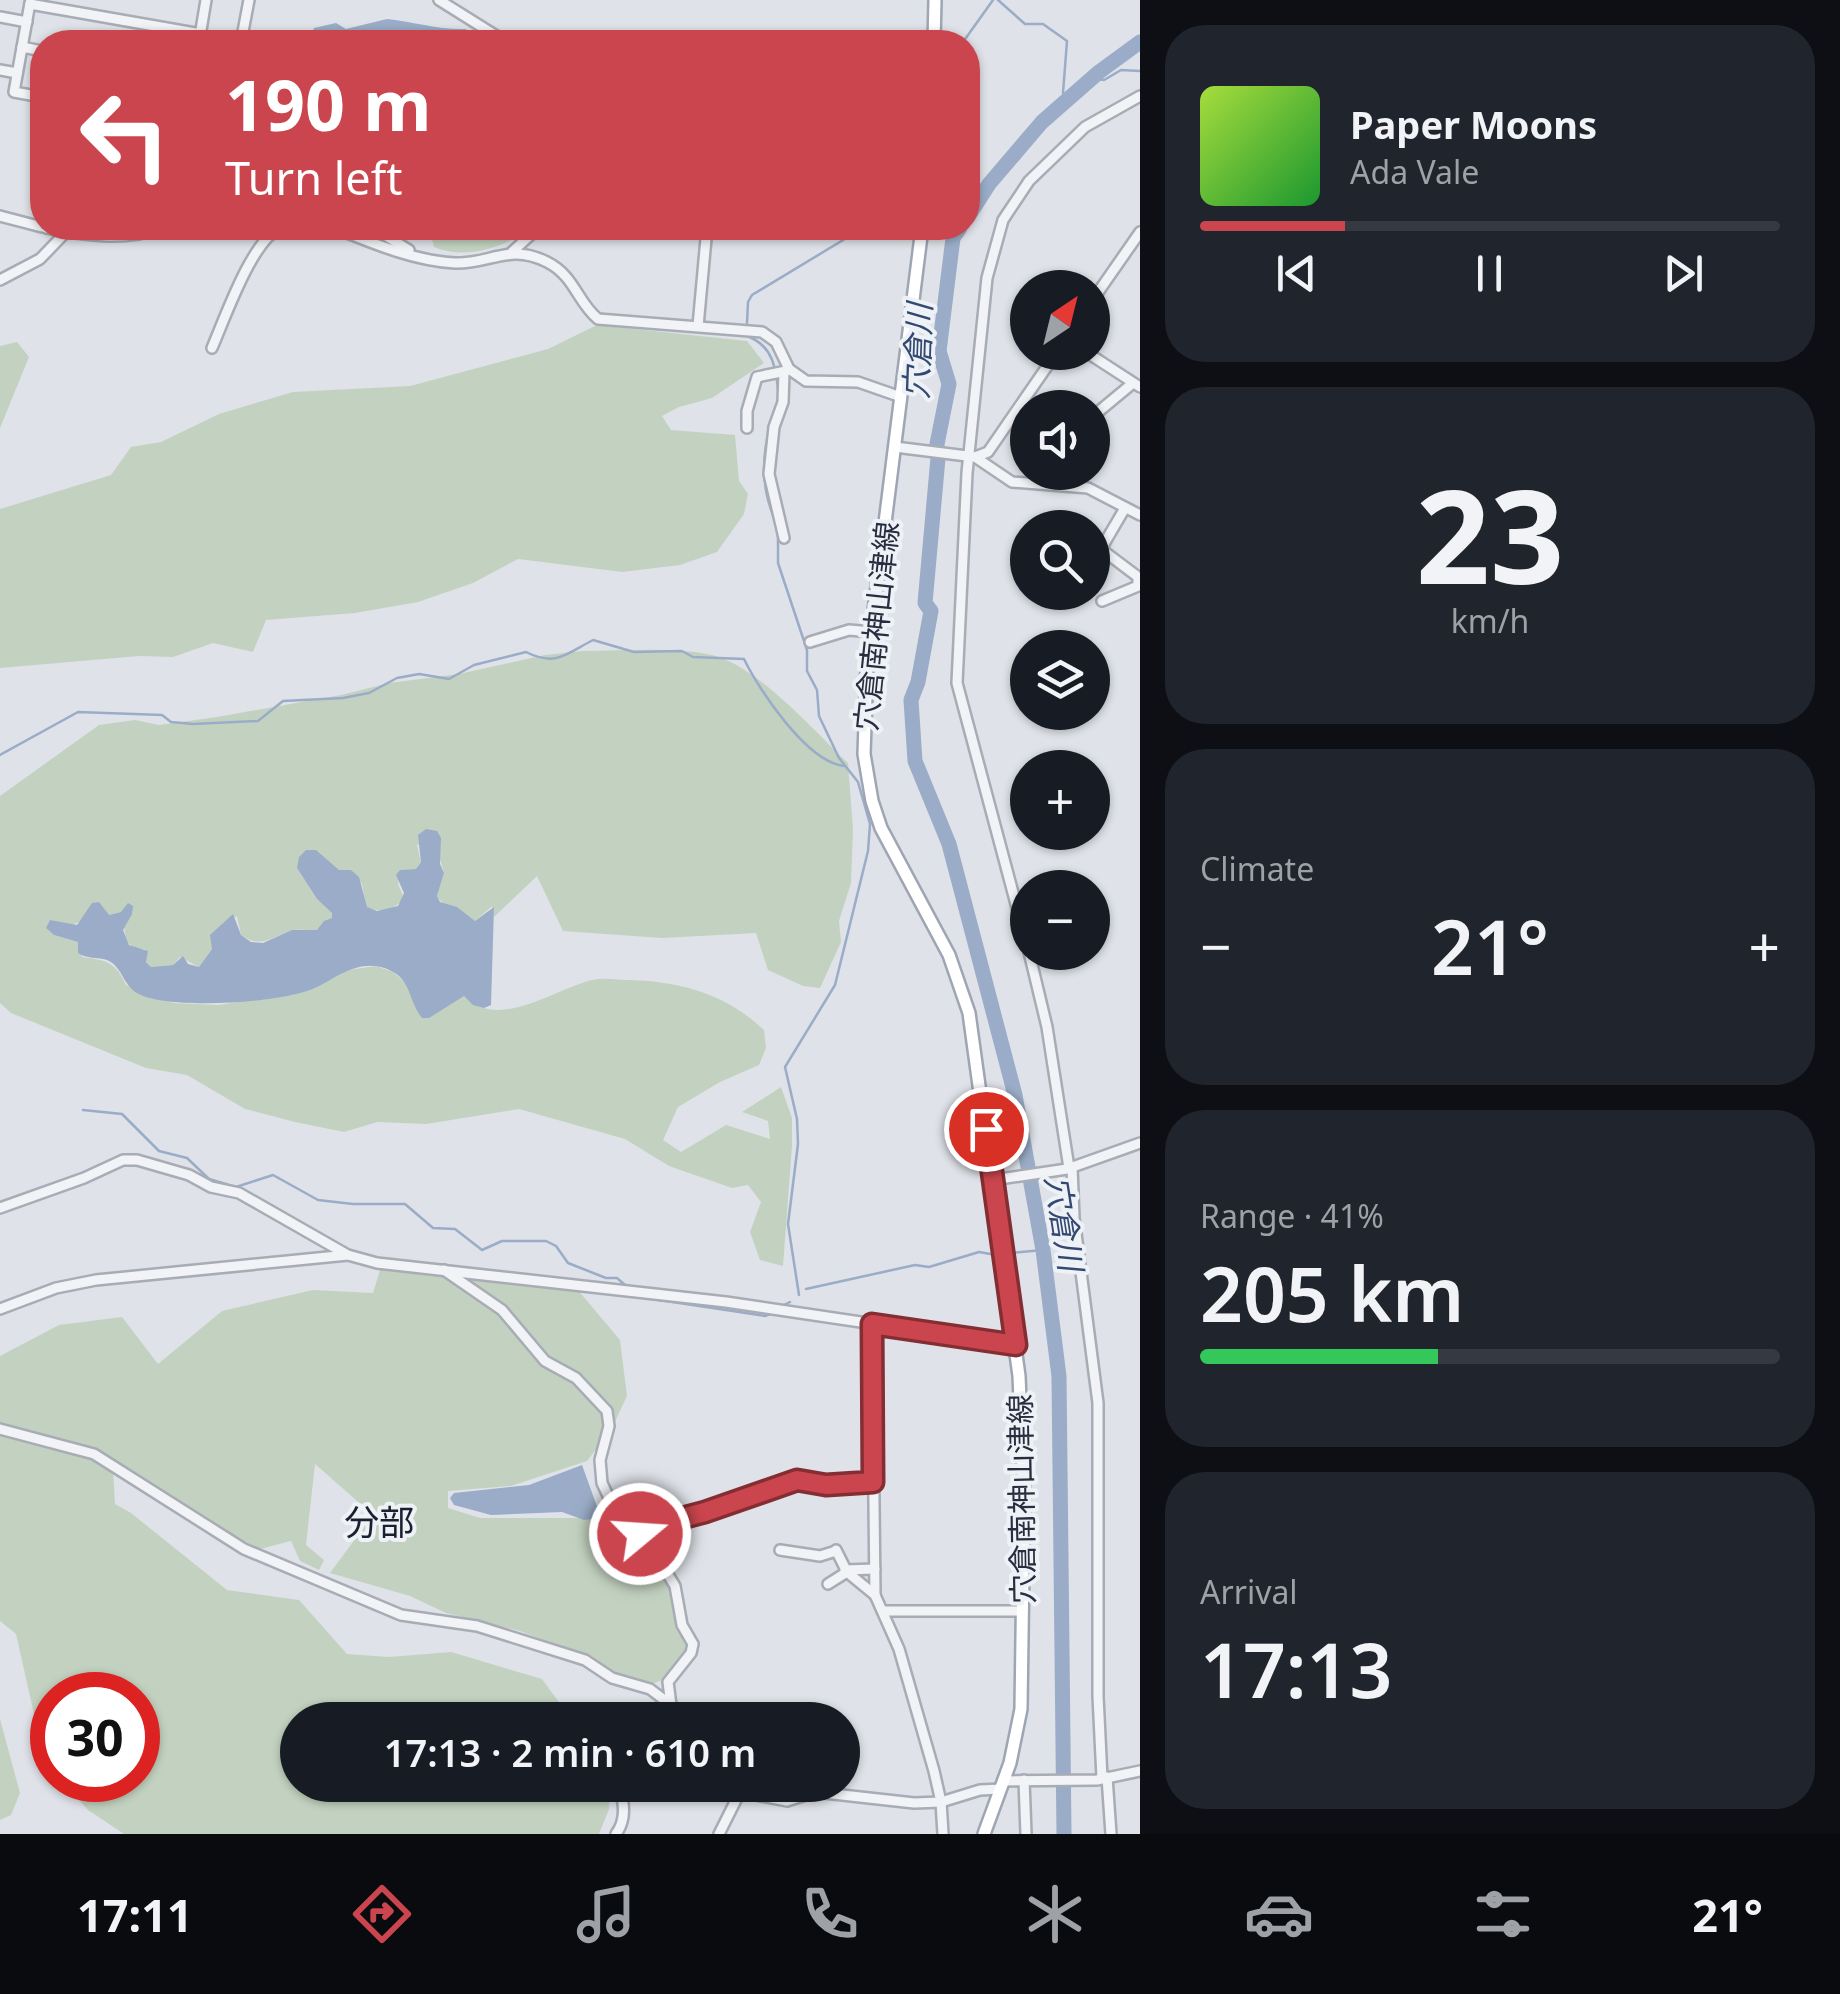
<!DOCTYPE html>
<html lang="en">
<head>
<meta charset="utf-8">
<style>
	body { margin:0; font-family:"Noto Sans","Noto Sans JP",sans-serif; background:#20242c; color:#f1f3f6; height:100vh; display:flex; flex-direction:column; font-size:38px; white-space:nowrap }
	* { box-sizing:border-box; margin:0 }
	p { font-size:32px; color:#9ea1a6 }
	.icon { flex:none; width:55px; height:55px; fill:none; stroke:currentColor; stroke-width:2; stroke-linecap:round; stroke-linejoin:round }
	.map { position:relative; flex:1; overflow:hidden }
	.drawer { display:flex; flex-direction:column; gap:25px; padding:25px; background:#0d0f14; width:700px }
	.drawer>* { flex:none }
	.guide { position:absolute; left:30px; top:30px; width:950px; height:210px; border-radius:40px; box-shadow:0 2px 8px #0004; background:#cb454e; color:#fff; overflow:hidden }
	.needle { width:65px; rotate:35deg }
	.fabs { position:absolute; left:1010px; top:270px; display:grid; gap:20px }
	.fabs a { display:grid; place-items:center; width:100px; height:100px; border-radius:50%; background:#171b24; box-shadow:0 2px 8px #0004; font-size:50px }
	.speed { position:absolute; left:30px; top:1672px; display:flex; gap:20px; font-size:50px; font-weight:700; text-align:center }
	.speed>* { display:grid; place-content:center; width:130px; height:130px; border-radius:50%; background:#171b24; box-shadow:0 2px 8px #0004; line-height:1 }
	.speed .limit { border:15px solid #d22; background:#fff; color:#111 }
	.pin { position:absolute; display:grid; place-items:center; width:85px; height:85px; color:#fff; margin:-42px; border:5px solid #fff; border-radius:50%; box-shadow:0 2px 10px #0007 }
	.me { position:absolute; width:110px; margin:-55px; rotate:72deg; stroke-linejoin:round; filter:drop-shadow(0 0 8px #0008) }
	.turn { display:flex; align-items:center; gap:35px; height:210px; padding:0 30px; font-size:45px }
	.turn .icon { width:130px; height:130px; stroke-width:2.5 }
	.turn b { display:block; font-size:70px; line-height:85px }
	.big { font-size:75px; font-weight:600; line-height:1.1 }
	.drawer .tile { flex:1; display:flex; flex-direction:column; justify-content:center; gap:15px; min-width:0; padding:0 35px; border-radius:40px; background:#20242c }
	.drawer .dial { align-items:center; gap:0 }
	.dial b { font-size:130px; line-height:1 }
	.song { display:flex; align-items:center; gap:30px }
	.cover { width:120px; height:120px; border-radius:15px; background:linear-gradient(135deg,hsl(80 70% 55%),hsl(130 70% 35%)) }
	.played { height:10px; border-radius:5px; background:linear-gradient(90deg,#cb454e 25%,#363941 25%) }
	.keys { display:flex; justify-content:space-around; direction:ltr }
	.heat { display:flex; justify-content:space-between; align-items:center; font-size:55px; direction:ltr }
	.charge { height:15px; border-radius:8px; background:linear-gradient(90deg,#34c759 41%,#363941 0) }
	.trip { position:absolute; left:280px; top:1702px; width:580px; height:100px; border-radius:50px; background:#171b24; box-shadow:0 2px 8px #0004; font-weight:600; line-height:100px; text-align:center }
	.tab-bar { display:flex; height:160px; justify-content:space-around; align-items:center; background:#090b0e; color:#9ea1a6 }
	.tab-bar .icon { width:70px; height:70px }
	.tab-bar .active { color:#cb454e }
	.tab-bar b { font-size:45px; color:#f1f3f6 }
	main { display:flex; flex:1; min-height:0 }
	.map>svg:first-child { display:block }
	.green { fill:#c3d2c0 }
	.water { fill:#9aacc7 }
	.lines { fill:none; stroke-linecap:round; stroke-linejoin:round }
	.stream { stroke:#9aacc7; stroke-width:2.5 }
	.river { stroke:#9aacc7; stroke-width:15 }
	.minor-casing { stroke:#a8acb5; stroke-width:14 }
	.major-casing { stroke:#9ea5b3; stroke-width:16 }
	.minor { stroke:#f1f3f6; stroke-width:9 }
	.major { stroke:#fff; stroke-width:11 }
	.route-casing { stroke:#842d33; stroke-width:25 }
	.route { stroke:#cb454e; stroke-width:18 }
	.labels { text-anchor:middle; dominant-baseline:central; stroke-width:8; stroke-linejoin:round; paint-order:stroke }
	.street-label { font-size:30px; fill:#282e3f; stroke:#eef1f5 }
	.water-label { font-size:32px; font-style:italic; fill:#334972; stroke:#eef1f5 }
	.quarter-label { font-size:35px; fill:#1a202f; stroke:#eef1f5 }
</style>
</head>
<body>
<main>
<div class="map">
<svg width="1140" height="1834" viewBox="0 0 1140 1834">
	<rect width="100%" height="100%" fill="#dfe2e8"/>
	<!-- green -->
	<g class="green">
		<path d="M425,228H529C504,249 464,260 434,247L430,230Z"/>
		<path d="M597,325L747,341L764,363L712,398L679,407L662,416L671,430L735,435L739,481L748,494L744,514L717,552L680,565L622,572L518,559L473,583L418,602L355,613L266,620L253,652L213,643L173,657L139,656L0,668V509L111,475L131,447L161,442L219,414L293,392L410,386L548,349Z"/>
		<path d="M17,342L29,357L0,428V346Z"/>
		<path d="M583,651C623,651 668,647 707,654C755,662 813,730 848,763L853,829L851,883L839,921L841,942L820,988L803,986L768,970L756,933L662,938L563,931L537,876L494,917V908L491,907L475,921C465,917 441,905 437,896L444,873L438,852L441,838L417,845L421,862L416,869L401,870L398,884L404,898C394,911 380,913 366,907L362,884L351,870H339L316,851L297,868L317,899L333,913L332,918L318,930C309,931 299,928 291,931C271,937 261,949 241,935L237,916L222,924L212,949L199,967L180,957L173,965L151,967L146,962L145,949C120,950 127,928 121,912L109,915L102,910L71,926L50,920L54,935L78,942L82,957C106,960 116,962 126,985L173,1003L219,1005L308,990L341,971L376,966L393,972L407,984L422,1018H429L456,998L464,996C499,1031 552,990 592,980C604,977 618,980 631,980C682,982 726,994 764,1030L766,1048L759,1065L720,1082L678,1107L663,1140L681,1152L726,1125L770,1139L768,1121L742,1112L781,1087L792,1118V1146L783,1266L760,1260L750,1232L761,1202L748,1185L732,1188L669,1166L625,1139L519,1109L426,1124L377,1122L344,1132L295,1122L245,1109L187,1075L146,1068L11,1013L0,1003V796L99,725L135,720L159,725L217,717L341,695L389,683L459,674L545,655Z"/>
		<path d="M380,1270L577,1289L620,1340L627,1396L611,1430L587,1461L511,1486L448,1491V1508L480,1518H612L643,1542L673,1588L688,1650L665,1679L652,1684L617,1675L585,1656L520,1631L446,1613L410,1596L330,1573L373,1515L315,1464L306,1545L324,1560L319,1570L300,1561L291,1541L260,1549L206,1521L118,1462L113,1470L115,1504L131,1513L227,1590L299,1600L347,1654L389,1657L451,1652L542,1679L572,1720H298V1785H610L609,1809L599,1834H124L88,1810L61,1780H138V1695H52V1771L45,1763L16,1634L0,1621V1356L59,1325L122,1317L158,1364L222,1311L313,1290L373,1293Z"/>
		<path d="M0,1719L20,1793L11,1815L0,1820Z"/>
	</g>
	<!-- water -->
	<g class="water">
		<path d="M387,19C415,22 439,30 466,29L470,42H309L314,28L336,23L346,29Z"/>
		<path d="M426,829L437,831L441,838L440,864L444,873L437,896L440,902L457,907L475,921L494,907L491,1005L484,1008L473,1005L464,996L429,1018H422C406,997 413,976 381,967C356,961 337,977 317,987C286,1003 167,1011 137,993C123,985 122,966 107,960C97,957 87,959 78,953V942L54,935L46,928L50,920L77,925L92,903L99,902L109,915L121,912L128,903L133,906L132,914L123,930L129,945L148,951L146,962L151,967L173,965L183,956L188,964L199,967L212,949L210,935L233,914L241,935L251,942L263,943L292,930H317L324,921L332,918V913L317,899L297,868L299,857L306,850H316L339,870H351L359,877L367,907L377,911L398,906L404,893L396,875L400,870L416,869L421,862L418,835Z"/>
		<path d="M582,1465L599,1512L592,1519L584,1520L562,1512L491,1515L454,1505L450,1498L454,1493L529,1485Z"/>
	</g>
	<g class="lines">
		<!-- stream -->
		<g class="stream">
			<path d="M998,0L1025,24H1043L1067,41L1063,93L1066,103"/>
			<path d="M963,42L993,0"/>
			<path d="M1093,78L1104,80L1121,70L1140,71"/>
			<path d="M747,323L748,302L752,295L863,228"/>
			<path d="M747,336C774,346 776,369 779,397"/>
			<path d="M771,423C761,457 761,490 776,522"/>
			<path d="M778,530V563L807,650V671L817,690L819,716L839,758L858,782L870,824L868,851L835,985L785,1067L797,1119L798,1144L788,1224L799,1295"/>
			<path d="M0,755L78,712L162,715L171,722L193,724L258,721L283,701L343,698L369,693L397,678L419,674L449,679L474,665L526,652C556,667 566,654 593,640L634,652L682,651L693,657L744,659C759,690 807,762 844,766"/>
			<path d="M83,1110L122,1114L159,1151L187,1158L209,1179L236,1187L273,1175L318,1200L353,1204H405L433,1228L455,1229L482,1250L502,1241H546L556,1246L568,1263L606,1278H617L625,1285"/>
			<path d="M1011,1253L1043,1250"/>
			<path d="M806,1289L915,1265L929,1267L979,1252L996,1255"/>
			<path d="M639,1297L765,1316L770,1314"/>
			<path d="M782,1306L790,1302"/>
		</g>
		<!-- river -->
		<g class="river">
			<path d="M968,217L989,184L1042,122L1099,72L1140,42"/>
			<path d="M960,228L953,238L939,351L949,384L937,444L938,458L925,603L931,611L918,682L911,700L915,761L949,844L1015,1095L1043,1250L1059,1376L1064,1834"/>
		</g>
		<!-- minor casing -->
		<g class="minor-casing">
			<g id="minor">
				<path d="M439,0L506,42"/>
				<path d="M30,3L14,92L42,97"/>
				<path d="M30,4L201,34"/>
				<path d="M0,17L27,22"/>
				<path d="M199,42L206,0"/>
				<path d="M241,42L249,0"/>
				<path d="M22,47L42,51"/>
				<path d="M0,70L17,73"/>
				<path d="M0,216L42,227"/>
				<path d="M46,228C80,235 126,242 160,228"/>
				<path d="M335,228C372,243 414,261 455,263C491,264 509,243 547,262C575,276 577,302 598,319L762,332L776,342L789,369L806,381L858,382L901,397"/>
				<path d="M373,228L409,250"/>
				<path d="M512,252L538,228"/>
				<path d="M0,280L40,259L65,233"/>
				<path d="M1092,301L1140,232"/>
				<path d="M698,326L707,228"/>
				<path d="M212,348C225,318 252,240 280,228"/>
				<path d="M1086,352L1140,387"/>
				<path d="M784,372L783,402L774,427L769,474L784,538"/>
				<path d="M1092,417L1133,383"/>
				<path d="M747,428V411L757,377L786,371"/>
				<path d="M895,447L975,457L988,452L1057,352"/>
				<path d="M1092,450V454"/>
				<path d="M975,457L1012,482L1088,488L1140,515"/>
				<path d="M1071,486L1080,472"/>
				<path d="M1102,601L1138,586V577L1101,549L1125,508"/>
				<path d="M810,642L849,630L872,632"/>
				<path d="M1028,949L957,683L967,473L987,278L1003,220L1029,181L1085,127L1140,96"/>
				<path d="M1029,952L1047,1027L1069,1168"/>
				<path d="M1072,1167L1074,1218L1098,1403V1696L1102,1778"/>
				<path d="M993,1180L1067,1169L1140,1143"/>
				<path d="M0,1208L84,1178L123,1160H137L189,1175L211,1187L239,1193L346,1254"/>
				<path d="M444,1270L502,1310L545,1361L576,1378L607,1411L609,1426L600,1460L602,1483L618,1517L647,1540L675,1586L682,1625L693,1644L691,1653L668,1682L671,1705"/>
				<path d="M0,1309L56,1288L96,1280L348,1255L377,1263L726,1302L1016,1345"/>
				<path d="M872,1324L875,1595L899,1649L934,1771L941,1802L943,1834"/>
				<path d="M0,1429L94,1454L244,1549L401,1615L477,1626L585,1660L612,1678L650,1689L671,1705L681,1720"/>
				<path d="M640,1534L656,1525L690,1517L797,1480L826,1485L873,1482"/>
				<path d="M780,1550L820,1556L836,1551"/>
				<path d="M836,1550L847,1572L875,1595"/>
				<path d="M845,1570L875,1569"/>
				<path d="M828,1584L847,1572"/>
				<path d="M884,1611H1023"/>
				<path d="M1107,1777L1111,1834"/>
				<path d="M1024,1780L1026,1834"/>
				<path d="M1004,1781L1097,1780L1140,1771"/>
				<path d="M726,1785L730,1790L787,1801L815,1792L914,1803L941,1802L980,1790L1001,1789"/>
				<path d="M616,1834C627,1819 624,1802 619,1785"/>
				<path d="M719,1834L740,1792"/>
			</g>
		</g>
		<!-- major casing -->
		<g class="major-casing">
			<g id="major">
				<path d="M934,42L935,0"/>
				<path d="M922,228L867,666L864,754L872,801L881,828L949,955L969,1013L1019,1376L1024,1493L1021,1709L1010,1763L984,1834"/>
			</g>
		</g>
		<!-- minor -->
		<use href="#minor" class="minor"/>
		<!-- major -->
		<use href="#major" class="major"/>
	</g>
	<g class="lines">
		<!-- route casing -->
		<g class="route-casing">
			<path id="route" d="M640,1534L656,1525L705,1512L797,1480L826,1485L873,1482L872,1324L1016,1345L986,1129"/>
		</g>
		<!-- route -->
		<use href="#route" class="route"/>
	</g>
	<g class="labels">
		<!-- street labels -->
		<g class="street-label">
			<text transform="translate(876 626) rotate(-84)">穴倉南神山津線</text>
			<text transform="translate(1021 1499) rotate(-91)">穴倉南神山津線</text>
		</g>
		<!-- water labels -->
		<g class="water-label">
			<text transform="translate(917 351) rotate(-88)">穴倉川</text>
			<text transform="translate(1065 1223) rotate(81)">穴倉川</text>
		</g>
		<!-- quarter labels -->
		<g class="quarter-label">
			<text x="379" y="1521">分部</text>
		</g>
	</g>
</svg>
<div class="fabs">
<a><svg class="needle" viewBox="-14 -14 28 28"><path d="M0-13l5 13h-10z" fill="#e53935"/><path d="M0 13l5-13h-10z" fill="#9ea1a6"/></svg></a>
<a><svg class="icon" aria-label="sound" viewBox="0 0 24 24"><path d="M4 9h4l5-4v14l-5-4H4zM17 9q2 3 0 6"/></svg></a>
<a><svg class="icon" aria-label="search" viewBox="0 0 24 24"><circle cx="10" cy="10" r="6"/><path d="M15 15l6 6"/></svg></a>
<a><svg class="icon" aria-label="layers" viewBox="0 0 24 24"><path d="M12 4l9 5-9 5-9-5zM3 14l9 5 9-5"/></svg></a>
<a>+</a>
<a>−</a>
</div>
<div class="speed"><div class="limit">30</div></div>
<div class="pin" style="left:986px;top:1129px;background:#d93025"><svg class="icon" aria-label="arrive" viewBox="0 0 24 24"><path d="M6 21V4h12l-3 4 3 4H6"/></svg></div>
<svg class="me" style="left:640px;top:1534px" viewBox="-20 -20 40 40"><circle r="17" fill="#cb454e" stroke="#fff" stroke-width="3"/><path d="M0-11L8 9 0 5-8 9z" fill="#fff"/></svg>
<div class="trip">17:13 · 2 min · 610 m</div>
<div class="guide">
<div class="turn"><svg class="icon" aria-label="left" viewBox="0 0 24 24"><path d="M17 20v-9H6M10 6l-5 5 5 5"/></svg><div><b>190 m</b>Turn left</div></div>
</div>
</div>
<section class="drawer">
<div class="tile">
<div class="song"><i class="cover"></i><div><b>Paper Moons</b><p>Ada Vale</p></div></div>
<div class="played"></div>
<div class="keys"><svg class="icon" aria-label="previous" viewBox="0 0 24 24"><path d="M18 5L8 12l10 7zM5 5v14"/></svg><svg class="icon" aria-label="pause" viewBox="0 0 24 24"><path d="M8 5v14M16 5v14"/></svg><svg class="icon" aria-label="next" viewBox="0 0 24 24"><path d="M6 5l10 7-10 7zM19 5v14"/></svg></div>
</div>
<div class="tile dial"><b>23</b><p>km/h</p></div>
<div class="tile"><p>Climate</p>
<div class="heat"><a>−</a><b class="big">21°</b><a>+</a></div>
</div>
<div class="tile"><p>Range · 41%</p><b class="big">205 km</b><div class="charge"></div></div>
<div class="tile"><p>Arrival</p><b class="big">17:13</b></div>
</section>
</main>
<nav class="tab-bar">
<b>17:11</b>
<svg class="icon active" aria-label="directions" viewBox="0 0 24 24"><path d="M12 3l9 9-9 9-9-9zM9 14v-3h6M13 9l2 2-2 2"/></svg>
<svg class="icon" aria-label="music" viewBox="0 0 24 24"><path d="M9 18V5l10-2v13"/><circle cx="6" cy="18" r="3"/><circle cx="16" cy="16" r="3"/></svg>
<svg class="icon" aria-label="phone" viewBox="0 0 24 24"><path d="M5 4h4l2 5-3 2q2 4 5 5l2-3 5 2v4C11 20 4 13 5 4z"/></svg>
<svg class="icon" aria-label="climate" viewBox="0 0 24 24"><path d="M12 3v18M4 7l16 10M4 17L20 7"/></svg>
<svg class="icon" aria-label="car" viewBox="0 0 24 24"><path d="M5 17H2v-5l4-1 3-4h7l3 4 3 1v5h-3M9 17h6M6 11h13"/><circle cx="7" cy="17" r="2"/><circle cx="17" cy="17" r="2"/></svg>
<svg class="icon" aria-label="filters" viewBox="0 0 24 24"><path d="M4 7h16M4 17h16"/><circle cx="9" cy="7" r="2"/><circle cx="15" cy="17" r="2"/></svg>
<b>21°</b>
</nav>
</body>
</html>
